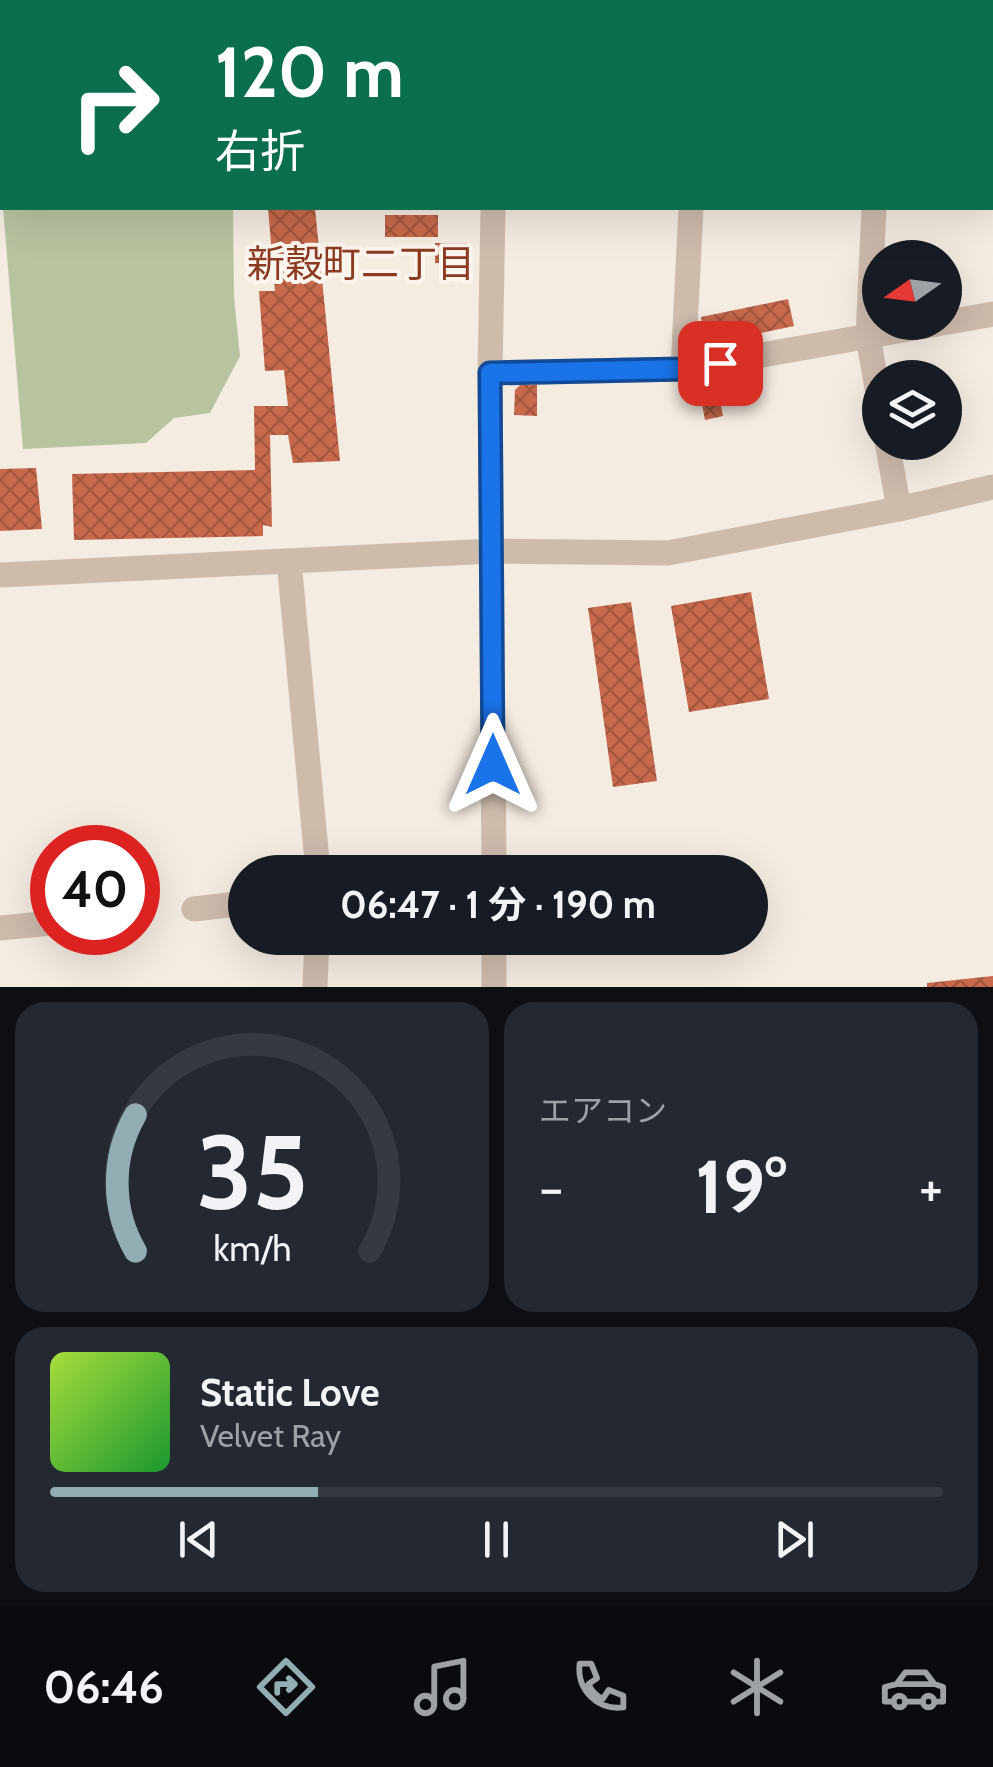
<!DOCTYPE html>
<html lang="ja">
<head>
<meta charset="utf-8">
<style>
	body { margin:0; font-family:Cabin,"Noto Sans JP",sans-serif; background:#242831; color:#f1f3f6; height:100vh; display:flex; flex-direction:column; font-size:38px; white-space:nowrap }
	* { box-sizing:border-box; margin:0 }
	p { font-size:32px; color:#9ea1a6 }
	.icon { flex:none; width:55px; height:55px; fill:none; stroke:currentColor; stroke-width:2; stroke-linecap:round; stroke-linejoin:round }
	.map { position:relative; height:987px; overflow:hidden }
	.sheet { display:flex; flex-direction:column; gap:15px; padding:15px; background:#0d0f14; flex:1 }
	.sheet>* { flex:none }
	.guide { position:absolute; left:0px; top:0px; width:995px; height:210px; box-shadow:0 10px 40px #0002; background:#0b6e4f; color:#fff; overflow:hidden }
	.needle { width:65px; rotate:256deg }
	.buttons { position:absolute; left:862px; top:240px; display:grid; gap:20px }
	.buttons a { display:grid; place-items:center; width:100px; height:100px; border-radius:50%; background:#171b24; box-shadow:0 10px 40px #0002; font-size:50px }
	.speed { position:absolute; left:30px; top:825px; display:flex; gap:20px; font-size:50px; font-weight:700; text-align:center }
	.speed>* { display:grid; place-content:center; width:130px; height:130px; border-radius:50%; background:#171b24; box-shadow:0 10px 40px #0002; line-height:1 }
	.speed .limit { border:15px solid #d22; background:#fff; color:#111 }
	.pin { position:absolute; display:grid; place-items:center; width:85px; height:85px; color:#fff; margin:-42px; border-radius:20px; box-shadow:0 5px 15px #0006 }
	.me { position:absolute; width:110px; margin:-55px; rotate:0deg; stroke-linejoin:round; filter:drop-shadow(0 0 8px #0008) }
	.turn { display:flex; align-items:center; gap:35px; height:210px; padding:0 50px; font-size:45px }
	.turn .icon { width:130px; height:130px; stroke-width:2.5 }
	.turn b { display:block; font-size:70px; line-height:85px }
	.big { font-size:75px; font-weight:700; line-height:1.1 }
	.sheet .widget { flex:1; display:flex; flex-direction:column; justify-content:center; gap:15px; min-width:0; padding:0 35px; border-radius:30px; background:#242831 }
	.sheet .dial { align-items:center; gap:0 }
	.dial svg { height:260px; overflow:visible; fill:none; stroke:#363941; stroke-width:7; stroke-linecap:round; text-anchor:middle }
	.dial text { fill:#f1f3f6; stroke:none }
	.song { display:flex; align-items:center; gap:30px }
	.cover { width:120px; height:120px; border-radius:15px; background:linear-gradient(135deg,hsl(80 70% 55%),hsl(130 70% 35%)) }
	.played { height:10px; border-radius:5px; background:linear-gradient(90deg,#92aeb2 30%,#363941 30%) }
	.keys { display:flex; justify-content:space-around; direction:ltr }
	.heat { display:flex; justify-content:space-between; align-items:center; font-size:55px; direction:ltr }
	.sheet .tiles { flex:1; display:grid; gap:15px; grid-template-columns:1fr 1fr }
	.widget:last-child { grid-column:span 2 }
	.trip { position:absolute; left:228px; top:855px; width:540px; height:100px; border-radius:50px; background:#171b24; box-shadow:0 10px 40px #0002; font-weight:700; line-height:100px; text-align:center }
	.menu { display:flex; height:160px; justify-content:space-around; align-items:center; background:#090b0e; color:#9ea1a6 }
	.menu .icon { width:70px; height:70px }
	.menu .current { color:#92aeb2 }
	.menu b { font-size:45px; color:#f1f3f6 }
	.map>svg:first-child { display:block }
	.park { fill:#b8c4a0 }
	.building { fill:url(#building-cross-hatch) }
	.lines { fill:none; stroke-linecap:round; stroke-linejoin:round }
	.minor { stroke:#cdbbac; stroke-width:25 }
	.tertiary { stroke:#cdbbac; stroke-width:25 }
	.route-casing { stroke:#114b97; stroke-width:25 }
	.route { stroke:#1a73e8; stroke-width:18 }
	.labels { text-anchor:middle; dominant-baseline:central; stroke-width:8; stroke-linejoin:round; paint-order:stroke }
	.neighbourhood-label { font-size:38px; fill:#8c3b22; stroke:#fbf5ee }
</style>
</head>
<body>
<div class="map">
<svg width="993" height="987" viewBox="0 0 993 987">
	<defs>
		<pattern id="building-cross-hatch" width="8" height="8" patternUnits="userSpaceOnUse" patternTransform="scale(2.5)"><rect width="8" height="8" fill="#c8694b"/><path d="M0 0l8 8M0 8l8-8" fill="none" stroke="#a4573f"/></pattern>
	</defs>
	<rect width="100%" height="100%" fill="#f4ebe1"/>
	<!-- park -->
	<path class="park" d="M3,208H233L234,297L240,356L210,413L174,418L146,443L23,449Z"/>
	<!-- building -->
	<g class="building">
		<path d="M268,208H315L340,461L293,463L288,435H270L272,527L263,525V536L74,540L72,474L255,470L254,406H288L284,370L265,371L259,291H275Z"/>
		<rect x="385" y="215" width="53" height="22"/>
		<rect x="435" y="243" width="32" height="20"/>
		<path d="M788,299L794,326L722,341L723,347L713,349L712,342L706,343L701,317Z"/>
		<path d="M716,380L723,416L705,420L698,384Z"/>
		<path d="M520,385H537V416L514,415L515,390Z"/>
		<path d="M36,468L42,529L0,531V469Z"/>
		<path d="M751,592L769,699L689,712L671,606Z"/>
		<path d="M631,602L657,781L613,787L588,608Z"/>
		<path d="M993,976V987H927V983Z"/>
	</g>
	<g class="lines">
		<!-- minor -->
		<g class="minor">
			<path d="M700,2V0"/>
			<path d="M883,2L884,0"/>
			<path d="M874,208L868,337L880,405"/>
			<path d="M683,369L691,208"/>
			<path d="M490,373L683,369L993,314"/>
			<path d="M887,442L899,509"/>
			<path d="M289,561L318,872"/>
			<path d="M194,909L245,903"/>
			<path d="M0,928L52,923"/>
			<path d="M315,987L317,938"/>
		</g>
		<!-- tertiary -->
		<g class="tertiary">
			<path d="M497,2V0"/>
			<path d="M493,208L490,373L494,872"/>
			<path d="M0,575L493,551L668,553L899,509L993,487"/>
			<path d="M494,938V987"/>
		</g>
	</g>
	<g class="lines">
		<!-- route casing -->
		<g class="route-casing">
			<path id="route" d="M493,765L490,373L683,369L720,363"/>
		</g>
		<!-- route -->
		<use href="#route" class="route"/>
	</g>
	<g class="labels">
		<!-- neighbourhood labels -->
		<g class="neighbourhood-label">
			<text x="361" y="263">新穀町二丁目</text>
		</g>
	</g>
</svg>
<div class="buttons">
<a><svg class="needle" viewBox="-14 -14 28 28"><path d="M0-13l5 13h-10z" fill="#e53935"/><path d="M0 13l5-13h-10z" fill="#9ea1a6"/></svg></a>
<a><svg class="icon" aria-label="layers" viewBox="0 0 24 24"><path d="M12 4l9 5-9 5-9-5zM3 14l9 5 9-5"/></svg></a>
</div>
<div class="speed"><div class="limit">40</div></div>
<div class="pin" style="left:720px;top:363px;background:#d93025"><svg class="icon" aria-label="arrive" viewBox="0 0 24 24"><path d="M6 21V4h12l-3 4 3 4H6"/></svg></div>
<svg class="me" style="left:493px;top:765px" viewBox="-20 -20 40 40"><path d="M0-17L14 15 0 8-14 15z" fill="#1a73e8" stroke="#fff" stroke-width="4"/></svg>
<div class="trip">06:47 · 1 分 · 190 m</div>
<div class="guide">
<div class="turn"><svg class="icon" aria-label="right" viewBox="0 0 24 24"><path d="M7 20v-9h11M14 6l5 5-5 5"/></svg><div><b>120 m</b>右折</div></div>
</div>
</div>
<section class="sheet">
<div class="tiles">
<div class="widget dial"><svg viewBox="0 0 100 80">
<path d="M14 69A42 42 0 1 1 86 69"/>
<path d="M14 69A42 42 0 0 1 14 27" stroke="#92aeb2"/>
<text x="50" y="56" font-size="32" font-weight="700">35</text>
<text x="50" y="72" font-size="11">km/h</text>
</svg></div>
<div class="widget"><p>エアコン</p>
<div class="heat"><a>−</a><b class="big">19°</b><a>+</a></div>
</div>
<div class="widget">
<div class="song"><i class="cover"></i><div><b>Static Love</b><p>Velvet Ray</p></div></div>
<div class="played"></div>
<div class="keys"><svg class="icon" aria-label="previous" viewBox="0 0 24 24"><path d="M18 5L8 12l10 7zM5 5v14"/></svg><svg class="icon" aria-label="pause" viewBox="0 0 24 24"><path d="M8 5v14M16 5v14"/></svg><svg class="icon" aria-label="next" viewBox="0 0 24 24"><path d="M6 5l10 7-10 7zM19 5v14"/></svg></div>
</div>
</div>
</section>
<nav class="menu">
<b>06:46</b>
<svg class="icon current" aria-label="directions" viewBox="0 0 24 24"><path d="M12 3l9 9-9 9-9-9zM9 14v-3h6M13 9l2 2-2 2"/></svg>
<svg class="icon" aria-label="music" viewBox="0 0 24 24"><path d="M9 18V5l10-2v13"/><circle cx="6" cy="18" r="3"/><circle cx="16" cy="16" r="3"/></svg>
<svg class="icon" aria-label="phone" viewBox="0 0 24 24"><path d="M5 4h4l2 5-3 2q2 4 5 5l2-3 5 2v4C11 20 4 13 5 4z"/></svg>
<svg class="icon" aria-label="climate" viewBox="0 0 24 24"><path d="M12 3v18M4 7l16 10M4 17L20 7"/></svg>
<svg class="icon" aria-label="car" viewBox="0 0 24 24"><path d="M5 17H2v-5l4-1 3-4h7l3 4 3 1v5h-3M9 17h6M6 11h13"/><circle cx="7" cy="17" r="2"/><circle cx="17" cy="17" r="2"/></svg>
</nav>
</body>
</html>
